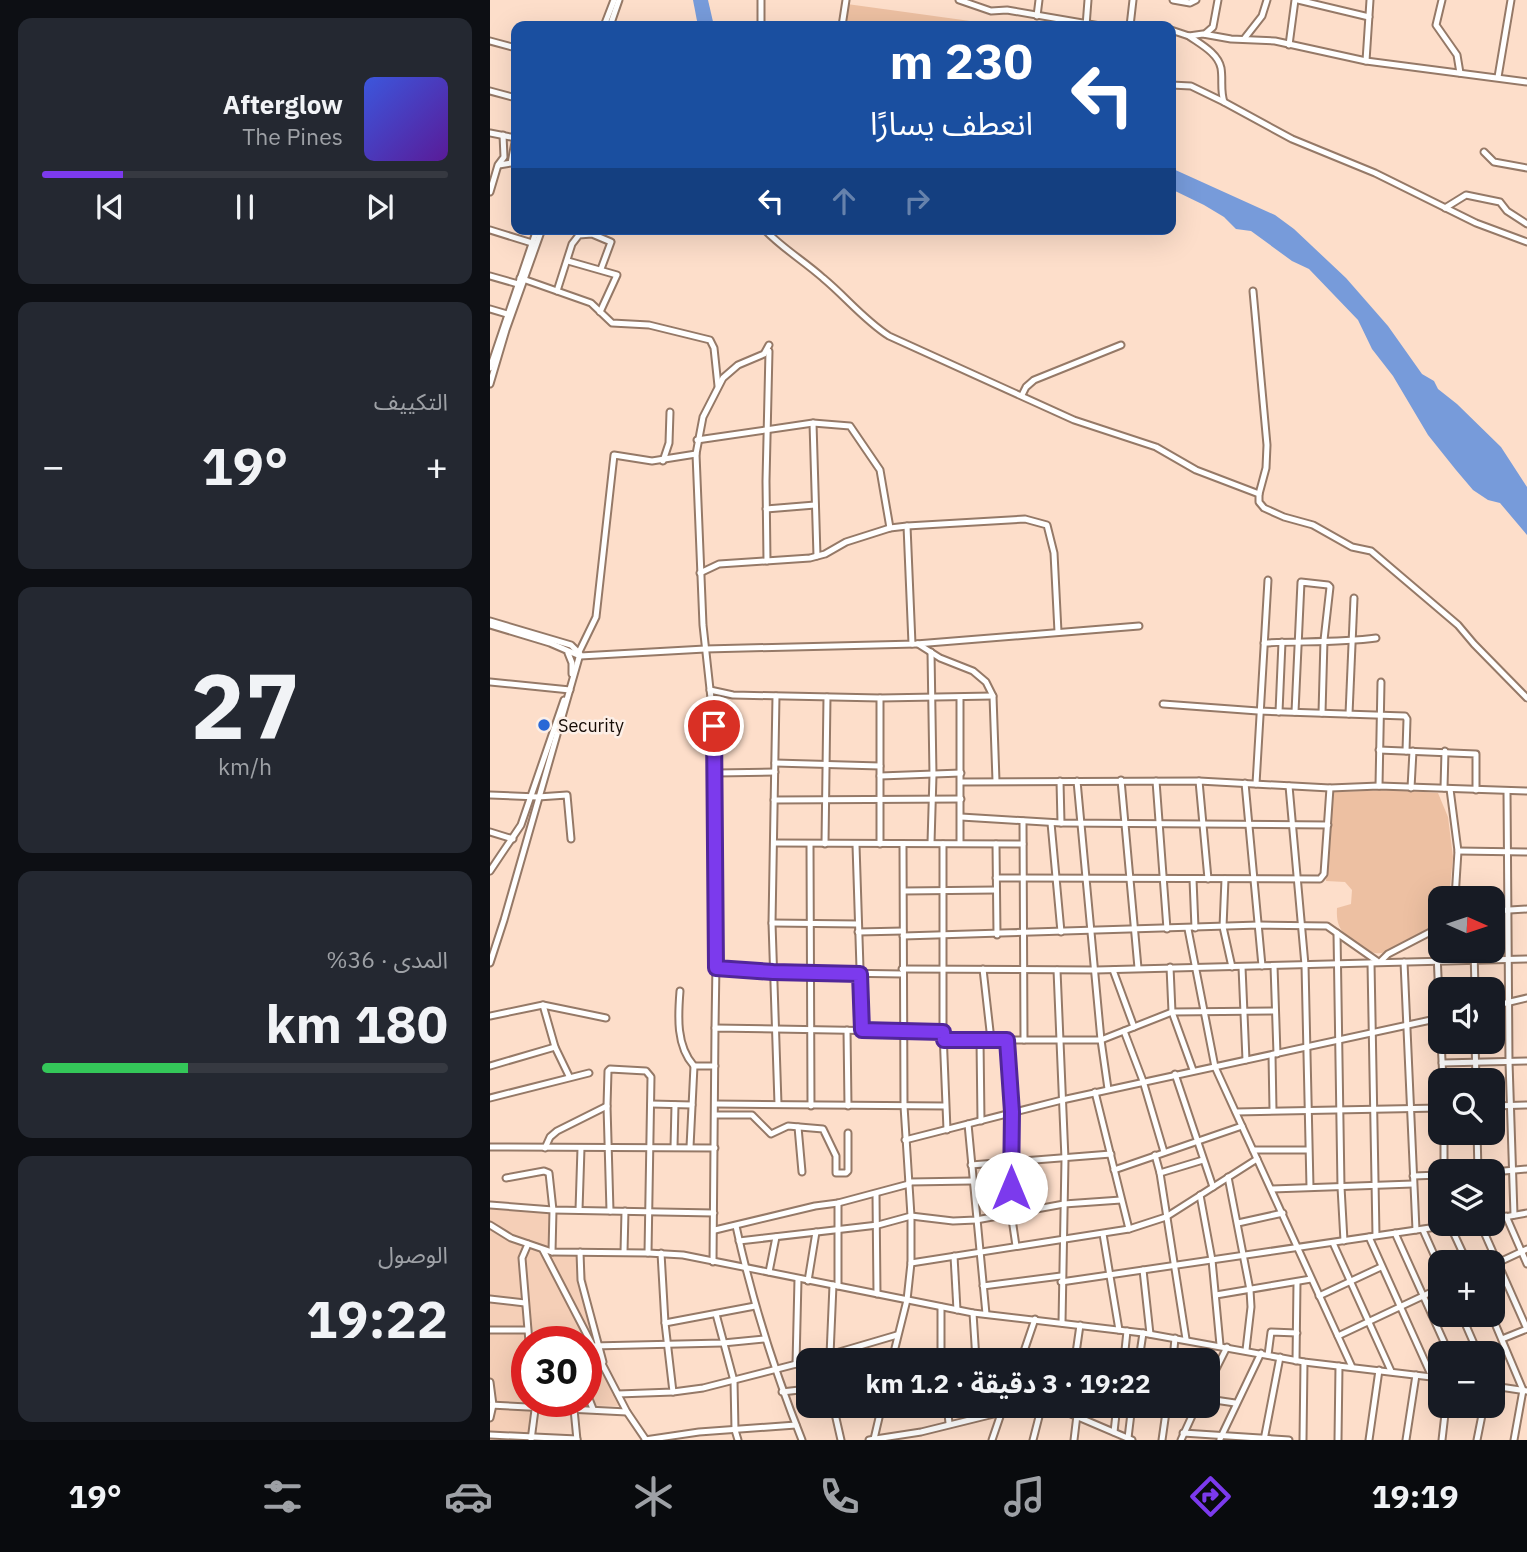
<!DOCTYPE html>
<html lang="ar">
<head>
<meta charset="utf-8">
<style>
	body { margin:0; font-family:"IBM Plex Sans","Noto Sans Arabic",sans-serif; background:#242831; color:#f1f3f6; direction:rtl; height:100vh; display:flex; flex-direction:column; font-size:26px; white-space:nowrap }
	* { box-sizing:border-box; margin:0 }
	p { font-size:23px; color:#9ea1a6 }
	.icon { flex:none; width:38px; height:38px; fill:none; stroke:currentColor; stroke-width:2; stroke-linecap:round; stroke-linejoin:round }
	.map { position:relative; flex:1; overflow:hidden; direction:ltr }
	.details { display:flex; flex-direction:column; gap:18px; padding:18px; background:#0d0f14; width:490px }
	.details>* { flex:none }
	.guide { position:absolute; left:21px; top:21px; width:665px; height:214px; border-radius:14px; box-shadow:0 7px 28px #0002; direction:rtl; background:#1a4fa0; color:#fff; overflow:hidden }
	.needle { width:46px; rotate:93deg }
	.buttons { position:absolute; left:938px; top:886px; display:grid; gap:14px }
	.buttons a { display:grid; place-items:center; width:77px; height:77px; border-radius:14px; background:#171b24; box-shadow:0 7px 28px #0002; font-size:35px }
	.speed { position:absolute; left:21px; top:1326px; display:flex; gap:14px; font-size:35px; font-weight:700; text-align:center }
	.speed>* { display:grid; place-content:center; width:91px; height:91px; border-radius:50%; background:#171b24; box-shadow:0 7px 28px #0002; line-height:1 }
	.speed .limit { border:10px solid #d22; background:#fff; color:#111 }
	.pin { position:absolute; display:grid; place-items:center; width:60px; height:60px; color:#fff; margin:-30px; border:4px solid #fff; border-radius:50%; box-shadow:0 2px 7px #0007 }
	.me { position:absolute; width:77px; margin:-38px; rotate:0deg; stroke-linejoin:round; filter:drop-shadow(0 0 5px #0008) }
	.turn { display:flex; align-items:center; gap:24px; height:147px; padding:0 28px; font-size:32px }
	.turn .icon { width:91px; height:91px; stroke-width:2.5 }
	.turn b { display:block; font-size:49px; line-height:60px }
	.lanes { display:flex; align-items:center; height:66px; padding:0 28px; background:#0003; justify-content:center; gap:35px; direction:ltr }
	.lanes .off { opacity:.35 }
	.big { font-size:52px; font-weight:700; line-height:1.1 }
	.details .card { flex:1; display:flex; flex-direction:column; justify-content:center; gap:10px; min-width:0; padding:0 24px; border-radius:14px; background:#242831 }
	.details .dial { align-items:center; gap:0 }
	.dial b { font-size:91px; line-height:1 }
	.song { display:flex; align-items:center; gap:21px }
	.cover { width:84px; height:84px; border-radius:10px; background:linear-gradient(135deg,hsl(230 70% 55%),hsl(270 70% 35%)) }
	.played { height:7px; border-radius:4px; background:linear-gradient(90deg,#7c3aed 20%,#363941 20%) }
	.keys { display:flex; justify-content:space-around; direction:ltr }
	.heat { display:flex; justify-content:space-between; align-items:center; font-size:38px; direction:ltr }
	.charge { height:10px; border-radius:5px; background:linear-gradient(90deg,#34c759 36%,#363941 0) }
	.trip { position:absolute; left:306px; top:1348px; width:424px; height:70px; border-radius:14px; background:#171b24; box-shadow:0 7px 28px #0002; font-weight:700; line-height:70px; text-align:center; direction:rtl }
	.dock { display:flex; height:112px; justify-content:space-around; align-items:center; background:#090b0e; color:#9ea1a6 }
	.dock .icon { width:49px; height:49px }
	.dock .active { color:#7c3aed }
	.dock b { font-size:32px; color:#f1f3f6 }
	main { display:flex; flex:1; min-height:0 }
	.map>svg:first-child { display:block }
	.built { fill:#f5cfb7; fill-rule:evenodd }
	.green { fill:#edc0a2 }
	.water { fill:#779bda }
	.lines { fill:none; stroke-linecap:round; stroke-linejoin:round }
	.minor-casing { stroke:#957967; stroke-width:9 }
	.minor { stroke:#fff; stroke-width:5 }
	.route-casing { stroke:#51269a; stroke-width:18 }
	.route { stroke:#7c3aed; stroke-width:12 }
	.poi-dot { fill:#2a68d6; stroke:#fcefe7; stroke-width:2.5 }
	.labels { text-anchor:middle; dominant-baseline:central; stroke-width:5; stroke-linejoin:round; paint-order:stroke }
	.poi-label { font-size:18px; fill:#160c06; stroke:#fcefe7; text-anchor:start }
</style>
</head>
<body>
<main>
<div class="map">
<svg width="1037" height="1440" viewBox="0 0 1037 1440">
	<rect width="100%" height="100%" fill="#fddeca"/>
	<!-- built -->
	<path class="built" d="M0,1203L58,1205L66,1248H91L109,1349L138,1406L48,1405L44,1440H0ZM37,1342H96V1402H37Z"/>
	<!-- green -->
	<g class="green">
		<path d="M357,4L502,24V26H356Z"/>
		<path d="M906,790L948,793L958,817L963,857L959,898H950V925C935,933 903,956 885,953C879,952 872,946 866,943C851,933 846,926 847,908L861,904L862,890L855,882L836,881L842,792Z"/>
	</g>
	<!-- water -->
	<g class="water">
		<path d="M203,0H218L224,26H208Z"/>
		<path d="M681,168L785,215L804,229L856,278L898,326L932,374L944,381L948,389L967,404L1011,447L1037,487V535L1010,503L998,500L983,490L966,470L938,435L903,376L882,349L868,320L819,269L802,261L761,231L746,229L734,217L714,205L681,189Z"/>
	</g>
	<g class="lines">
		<!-- minor casing -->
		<g class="minor-casing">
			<g id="minor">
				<path d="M469,0L501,11L517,10L610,26"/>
				<path d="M683,0L700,3L706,0"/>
				<path d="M808,0L879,17"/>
				<path d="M952,0L946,25L967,55L970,73"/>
				<path d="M547,16L549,0"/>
				<path d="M114,26L124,0"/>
				<path d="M120,26L129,0"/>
				<path d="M271,26V0"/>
				<path d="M352,26L356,0"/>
				<path d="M596,26L598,0"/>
				<path d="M640,26L643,0"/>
				<path d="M649,26H669"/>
				<path d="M681,30L699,36L713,34L741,39L785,41L876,61L1037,82"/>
				<path d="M715,34L723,27L728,0"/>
				<path d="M699,36C710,44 728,53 731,68C733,80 730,90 734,102L802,139L885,173L986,223L1037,242"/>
				<path d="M754,39L772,16L777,0"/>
				<path d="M0,41L26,48"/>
				<path d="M799,45L805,0"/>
				<path d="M876,61L880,0"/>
				<path d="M1008,77L1021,0"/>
				<path d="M681,85L701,86L734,102"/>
				<path d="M0,91L26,98"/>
				<path d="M0,133L26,138"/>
				<path d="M994,152L1004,162L1037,168"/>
				<path d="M9,165L21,163L26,137"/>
				<path d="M0,192L8,165L14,157L13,135"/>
				<path d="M955,208L976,195L1010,202L1017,211L1037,224"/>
				<path d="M274,229C292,248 314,261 333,278C356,297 374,320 399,336L584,420L666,447L706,470L769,494V502L774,508L794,517L823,525L862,547L881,551L968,625L984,644L1037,698"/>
				<path d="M0,230L42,243"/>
				<path d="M78,261L127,275L110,312"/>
				<path d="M0,276L28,284"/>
				<path d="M30,278L101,303L122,323L159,325L220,340L224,348L228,386"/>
				<path d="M67,291L82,244L89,235L102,234L121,242L111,269"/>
				<path d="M763,291L777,445L776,468L769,494"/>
				<path d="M0,309L17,314"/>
				<path d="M0,368L47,229"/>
				<path d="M0,384L16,330L52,229"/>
				<path d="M532,395L536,387L544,380L631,345"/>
				<path d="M323,423L327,556"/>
				<path d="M207,440L323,423L360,426L390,470L400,528"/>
				<path d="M173,461L179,443L180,412"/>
				<path d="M276,509L325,505"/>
				<path d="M417,526L422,644"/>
				<path d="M277,561L276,481L279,351"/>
				<path d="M210,573L229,564L320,558L335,554L356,542L400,528L417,526L535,519L557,525L564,553L568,632"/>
				<path d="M0,621L81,645L90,654L14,920L0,963"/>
				<path d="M0,625L60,643L90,656L215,649L426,644L649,626"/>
				<path d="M774,643C811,641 849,643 886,638"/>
				<path d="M428,644L450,658L483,671L496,682L503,696L506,781"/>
				<path d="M89,652L106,617L124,455L162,461L206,454"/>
				<path d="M78,653L82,663V674"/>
				<path d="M0,682L80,690"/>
				<path d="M220,690L243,695L390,698L503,696"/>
				<path d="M286,696L282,923L288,1104"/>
				<path d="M390,698V844"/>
				<path d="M673,704L768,711L915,716L917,719L916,751"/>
				<path d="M789,712L792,642"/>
				<path d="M805,712L811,582L838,585L840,587L834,640L832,713"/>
				<path d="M859,714L864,598"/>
				<path d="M889,750L986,754V790"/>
				<path d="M285,763L390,766"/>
				<path d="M226,773L285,772"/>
				<path d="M390,776L471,773"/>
				<path d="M631,780L648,968"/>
				<path d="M570,781L571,823"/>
				<path d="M587,781L611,1040L618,1089"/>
				<path d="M666,781L677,929"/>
				<path d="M709,781L718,879"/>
				<path d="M471,782L709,781L840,788L889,786L1037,791"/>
				<path d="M755,783L772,966"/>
				<path d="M766,784L778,580"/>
				<path d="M799,786L815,965L820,1187"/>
				<path d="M889,786L891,682"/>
				<path d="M921,788L923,751"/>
				<path d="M954,788L955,751"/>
				<path d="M960,789L968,851L965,898"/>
				<path d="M1017,791L1019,1062L1024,1215"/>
				<path d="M0,795L48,797L77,795L81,839"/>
				<path d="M284,800L471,799"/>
				<path d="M471,817L571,823L838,825"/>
				<path d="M533,821L534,1040"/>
				<path d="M561,823L571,932"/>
				<path d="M0,832L23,839"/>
				<path d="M284,843L533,844"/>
				<path d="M441,843L443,775L441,652"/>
				<path d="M470,843V698"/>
				<path d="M320,844L321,1106"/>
				<path d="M335,844L337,697"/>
				<path d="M453,844V1032L457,1130"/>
				<path d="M506,844L507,935"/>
				<path d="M366,845L372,1030"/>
				<path d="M968,851L1037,852"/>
				<path d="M0,871L31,825L74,700"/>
				<path d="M506,878L830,879L834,874L840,788"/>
				<path d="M703,879L705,928"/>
				<path d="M735,879L733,927L742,967"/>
				<path d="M414,891L506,890"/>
				<path d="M1003,911L1037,909"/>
				<path d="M282,923L368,924"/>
				<path d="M698,929L725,1067L862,1367"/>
				<path d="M946,930L950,1023"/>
				<path d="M368,932L413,931"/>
				<path d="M847,933L851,1187L854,1241"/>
				<path d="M413,936L769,925L837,926L887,961"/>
				<path d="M984,950L985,989"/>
				<path d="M890,962L898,954L950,927"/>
				<path d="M914,962L926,1230"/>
				<path d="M881,963L886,1235"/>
				<path d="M784,966L787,1054"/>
				<path d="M680,967L682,1012L703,1070"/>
				<path d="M752,967L756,1060"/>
				<path d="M226,968L283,972L412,974"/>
				<path d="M412,969L606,970L1037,959"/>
				<path d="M493,969L501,1040"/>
				<path d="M567,970L575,1159L572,1323"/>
				<path d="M623,970L644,1027"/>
				<path d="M190,991C188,1016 186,1046 204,1066"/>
				<path d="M53,1005L65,1047L79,1076"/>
				<path d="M1003,1006L1037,998"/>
				<path d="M0,1016L53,1005L116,1018"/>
				<path d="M225,1028L227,899L226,773L224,726L213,625L206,454L213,417L233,378L248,365L274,354L279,345"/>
				<path d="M357,1030L358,1106"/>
				<path d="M634,1031L653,1081L674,1152"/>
				<path d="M454,1040H611L682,1012L785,1011"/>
				<path d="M490,1040L491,1121"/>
				<path d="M517,1040L522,1113L521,1212L526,1246"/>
				<path d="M951,1041L953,1080"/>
				<path d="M985,1041L986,1080"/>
				<path d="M782,1055L783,1110"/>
				<path d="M952,1063L1037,1061"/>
				<path d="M0,1066L65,1047"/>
				<path d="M685,1074L723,1187"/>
				<path d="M605,1092L639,1229"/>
				<path d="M0,1098L99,1073"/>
				<path d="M161,1104L202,1105"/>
				<path d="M226,1104L455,1106"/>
				<path d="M1003,1106L1037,1105"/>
				<path d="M746,1112L950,1108"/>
				<path d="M226,1115H262L281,1134L298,1126L333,1129L346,1156V1173H356L358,1171V1133"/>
				<path d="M478,1124L496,1314"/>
				<path d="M308,1127L312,1172"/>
				<path d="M954,1132V1171"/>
				<path d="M987,1132L988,1171"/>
				<path d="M415,1140L572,1100L950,1018"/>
				<path d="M0,1147L225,1148"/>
				<path d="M184,1147L185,1105"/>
				<path d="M200,1147L204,1066H225"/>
				<path d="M55,1148L60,1137L67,1131L117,1106"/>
				<path d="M763,1150H818"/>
				<path d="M665,1155L670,1173L696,1339"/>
				<path d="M481,1165L621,1154"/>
				<path d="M624,1170L752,1126"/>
				<path d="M1003,1172L1037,1169"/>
				<path d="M670,1173L713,1160"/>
				<path d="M923,1176L950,1175"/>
				<path d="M738,1177L760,1290L761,1307L756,1350"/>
				<path d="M16,1178L54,1171L59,1173L63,1210L62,1252"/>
				<path d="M419,1182L482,1181"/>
				<path d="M782,1189L923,1184"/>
				<path d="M386,1194L387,1294"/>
				<path d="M710,1195L722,1260L730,1345"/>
				<path d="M348,1203V1286"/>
				<path d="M0,1205L63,1210L224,1213"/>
				<path d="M89,1210L91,1148"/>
				<path d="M120,1211L117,1106L118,1071L120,1069L156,1071L161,1077L158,1253"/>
				<path d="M1016,1216L1037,1264"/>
				<path d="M1003,1219L1037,1213"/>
				<path d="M748,1223L793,1213"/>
				<path d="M959,1223L977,1262"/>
				<path d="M990,1223L1037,1329"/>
				<path d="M0,1225L21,1238L62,1252L158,1253L193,1255L483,1313L653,1333L814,1362L950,1378"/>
				<path d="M246,1226C262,1300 284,1370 312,1440"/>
				<path d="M225,1230L325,1206L348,1203L419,1184"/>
				<path d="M933,1230L950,1268"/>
				<path d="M905,1233L959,1353"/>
				<path d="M613,1234L629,1330"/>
				<path d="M879,1237L942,1377"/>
				<path d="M249,1241L388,1225L421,1216L463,1221L486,1220L574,1204L631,1200"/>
				<path d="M843,1243L901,1371"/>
				<path d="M38,1244L32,1258L39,1342"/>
				<path d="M53,1250L137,1412L156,1440"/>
				<path d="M90,1252L91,1280L113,1362"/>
				<path d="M134,1252L135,1211"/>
				<path d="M171,1253L175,1323L183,1392"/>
				<path d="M464,1256L467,1310"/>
				<path d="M223,1262L225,1028L453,1032"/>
				<path d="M421,1263L639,1229L676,1217L767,1159"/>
				<path d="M1003,1265L1037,1249"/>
				<path d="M653,1270L660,1334"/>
				<path d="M279,1272L286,1237"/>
				<path d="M318,1281L326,1232"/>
				<path d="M571,1282L974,1223"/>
				<path d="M493,1286L571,1276"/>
				<path d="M726,1295L821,1279"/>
				<path d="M829,1296L891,1267"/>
				<path d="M0,1299L35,1303"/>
				<path d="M451,1307V1360"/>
				<path d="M483,1313L486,1360"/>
				<path d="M226,1314L244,1381L245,1430L248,1440"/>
				<path d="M971,1314L988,1353"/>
				<path d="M1001,1314L1033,1390L1024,1440"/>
				<path d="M175,1323L265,1306"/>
				<path d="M0,1330H36"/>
				<path d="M848,1336L950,1288"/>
				<path d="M1012,1339L1037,1329"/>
				<path d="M72,1342L98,1338"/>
				<path d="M102,1346L233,1343L275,1339"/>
				<path d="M340,1355L343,1285"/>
				<path d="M778,1355L781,1332L807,1333"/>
				<path d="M532,1356L552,1360"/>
				<path d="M586,1358L601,1360"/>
				<path d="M322,1360L407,1335"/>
				<path d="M402,1360L417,1300L421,1263V1216L414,1106L413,845"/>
				<path d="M531,1360L545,1319"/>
				<path d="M585,1360L590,1325"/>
				<path d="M634,1360L637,1331"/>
				<path d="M649,1360L653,1333"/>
				<path d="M683,1360L685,1338"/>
				<path d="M806,1361L807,1282"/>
				<path d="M306,1364L308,1279"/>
				<path d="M0,1382L3,1405L0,1418"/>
				<path d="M718,1385L737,1347"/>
				<path d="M1003,1386L1037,1391"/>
				<path d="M96,1391L103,1409"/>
				<path d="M292,1392L318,1389"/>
				<path d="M128,1394L183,1392L213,1388L318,1361"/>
				<path d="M718,1399L745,1403"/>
				<path d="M0,1405L137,1412"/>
				<path d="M343,1405L351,1440"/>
				<path d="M457,1405L459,1423"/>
				<path d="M489,1405L490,1416"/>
				<path d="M560,1405L642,1440"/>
				<path d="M84,1409L87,1440"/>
				<path d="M624,1432L627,1405"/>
				<path d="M693,1433L799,1440"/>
				<path d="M0,1435L87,1439"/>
				<path d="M638,1438L642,1405"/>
				<path d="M384,1439L392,1405"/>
				<path d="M730,1439L771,1353"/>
				<path d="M41,1440L46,1402"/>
				<path d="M155,1440L209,1432L306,1425"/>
				<path d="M379,1440L431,1432L512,1412"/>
				<path d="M502,1440L514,1405"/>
				<path d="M543,1440L552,1405"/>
				<path d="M584,1440L587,1415"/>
				<path d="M672,1440L677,1405"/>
				<path d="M691,1440L707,1405"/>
				<path d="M774,1440L790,1357"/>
				<path d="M813,1440L814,1362"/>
				<path d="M848,1440L849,1366"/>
				<path d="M879,1440L889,1370"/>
				<path d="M916,1440L926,1375"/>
				<path d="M952,1440L956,1405"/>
				<path d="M987,1440L994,1405"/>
			</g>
		</g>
		<!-- minor -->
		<use href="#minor" class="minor"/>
	</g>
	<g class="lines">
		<!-- route casing -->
		<g class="route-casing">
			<path id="route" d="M224,726L226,968L283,972L370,974L372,1030L453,1032L454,1040H517L522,1112L521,1188"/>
		</g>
		<!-- route -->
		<use href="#route" class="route"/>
	</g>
	<!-- markers -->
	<circle class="poi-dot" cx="54" cy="725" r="7"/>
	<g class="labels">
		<!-- poi labels -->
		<g class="poi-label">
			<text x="68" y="725">Security</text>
		</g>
	</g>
</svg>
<div class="buttons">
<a><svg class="needle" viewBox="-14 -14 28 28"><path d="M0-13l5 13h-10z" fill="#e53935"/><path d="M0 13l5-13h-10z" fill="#9ea1a6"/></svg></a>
<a><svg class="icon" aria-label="sound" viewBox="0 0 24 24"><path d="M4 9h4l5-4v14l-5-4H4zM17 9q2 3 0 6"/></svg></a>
<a><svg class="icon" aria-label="search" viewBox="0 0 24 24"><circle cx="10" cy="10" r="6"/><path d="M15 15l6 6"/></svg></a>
<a><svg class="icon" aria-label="layers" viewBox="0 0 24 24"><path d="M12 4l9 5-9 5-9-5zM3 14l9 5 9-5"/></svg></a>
<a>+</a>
<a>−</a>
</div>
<div class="speed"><div class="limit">30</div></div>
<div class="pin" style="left:224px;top:726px;background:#d93025"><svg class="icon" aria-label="arrive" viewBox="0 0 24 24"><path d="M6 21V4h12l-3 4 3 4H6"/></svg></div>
<svg class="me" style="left:521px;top:1188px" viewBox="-20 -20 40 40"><circle r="19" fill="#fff"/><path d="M0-13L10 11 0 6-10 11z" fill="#7c3aed"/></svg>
<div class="trip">19:22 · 3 دقيقة · 1.2 km</div>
<div class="guide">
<div class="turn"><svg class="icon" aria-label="left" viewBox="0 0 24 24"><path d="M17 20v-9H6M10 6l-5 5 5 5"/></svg><div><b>230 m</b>انعطف يسارًا</div></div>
<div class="lanes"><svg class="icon" aria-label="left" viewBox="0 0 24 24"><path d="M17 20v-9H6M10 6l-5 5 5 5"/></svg><svg class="icon off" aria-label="ahead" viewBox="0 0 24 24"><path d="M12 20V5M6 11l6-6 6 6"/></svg><svg class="icon off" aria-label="right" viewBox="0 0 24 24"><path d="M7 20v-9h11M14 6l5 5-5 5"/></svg></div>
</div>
</div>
<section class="details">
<div class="card">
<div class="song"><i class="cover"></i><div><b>Afterglow</b><p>The Pines</p></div></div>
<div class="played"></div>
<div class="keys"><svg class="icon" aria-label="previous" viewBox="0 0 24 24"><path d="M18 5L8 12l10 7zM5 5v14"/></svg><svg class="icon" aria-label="pause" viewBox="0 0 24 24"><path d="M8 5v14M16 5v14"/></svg><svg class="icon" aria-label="next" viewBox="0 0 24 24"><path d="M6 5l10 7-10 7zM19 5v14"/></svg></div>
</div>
<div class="card"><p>التكييف</p>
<div class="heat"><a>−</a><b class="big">19°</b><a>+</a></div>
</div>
<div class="card dial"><b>27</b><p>km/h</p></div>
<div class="card"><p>المدى · 36%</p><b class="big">180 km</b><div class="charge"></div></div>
<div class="card"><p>الوصول</p><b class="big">19:22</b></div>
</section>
</main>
<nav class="dock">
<b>19:19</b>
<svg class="icon active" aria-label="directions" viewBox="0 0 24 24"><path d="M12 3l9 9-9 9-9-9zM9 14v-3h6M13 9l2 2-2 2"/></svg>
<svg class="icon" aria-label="music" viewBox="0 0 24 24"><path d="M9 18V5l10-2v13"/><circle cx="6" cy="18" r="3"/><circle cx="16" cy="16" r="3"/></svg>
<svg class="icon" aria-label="phone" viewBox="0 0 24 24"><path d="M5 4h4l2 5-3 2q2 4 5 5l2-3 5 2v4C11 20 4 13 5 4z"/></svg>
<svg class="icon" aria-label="climate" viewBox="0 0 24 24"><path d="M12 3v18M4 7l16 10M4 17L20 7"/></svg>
<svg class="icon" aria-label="car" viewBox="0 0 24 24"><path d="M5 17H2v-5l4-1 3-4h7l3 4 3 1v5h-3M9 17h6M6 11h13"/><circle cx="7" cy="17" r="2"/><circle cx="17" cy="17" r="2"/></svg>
<svg class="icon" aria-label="filters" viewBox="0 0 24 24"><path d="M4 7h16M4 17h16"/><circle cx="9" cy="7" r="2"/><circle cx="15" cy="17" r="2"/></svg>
<b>19°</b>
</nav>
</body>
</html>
